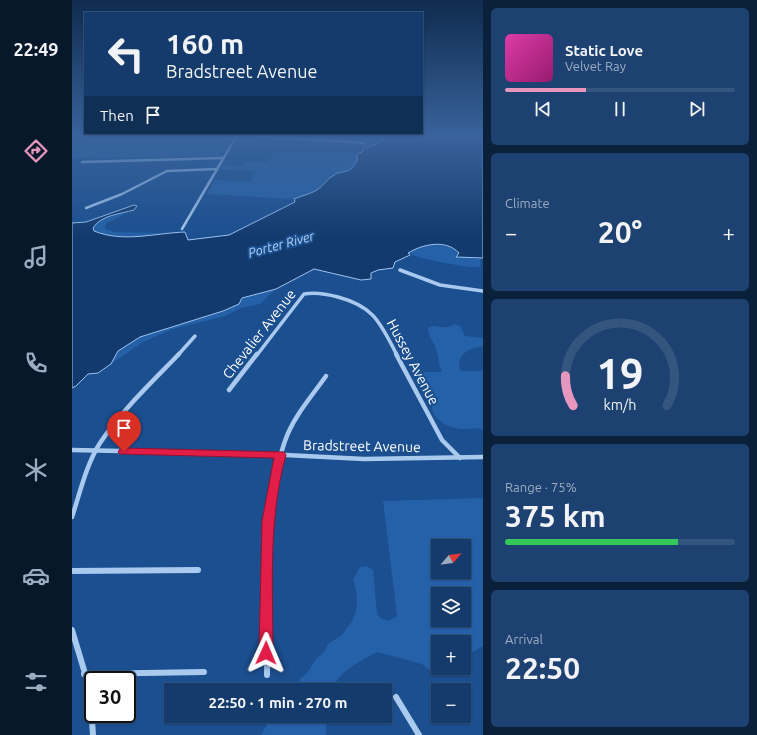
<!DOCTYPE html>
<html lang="en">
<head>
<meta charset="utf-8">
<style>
	body { margin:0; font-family:Ubuntu,sans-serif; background:#1d4271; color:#f1f3f6; height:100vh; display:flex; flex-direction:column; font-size:15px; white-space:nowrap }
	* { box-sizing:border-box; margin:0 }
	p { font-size:13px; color:#9dadc1 }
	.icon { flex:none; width:22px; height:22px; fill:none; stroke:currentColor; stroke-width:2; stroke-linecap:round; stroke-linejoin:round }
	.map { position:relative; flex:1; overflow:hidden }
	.sheet { display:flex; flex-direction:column; gap:8px; padding:8px; background:#0b203b; width:274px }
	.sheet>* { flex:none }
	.banner { position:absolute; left:12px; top:12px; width:339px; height:122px; border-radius:0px; box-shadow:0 1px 3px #0004,0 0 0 1px #33557e; background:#143b6b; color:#f1f3f6; overflow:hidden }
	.needle { width:26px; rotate:62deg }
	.buttons { position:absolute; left:359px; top:539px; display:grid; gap:8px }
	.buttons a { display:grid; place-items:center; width:40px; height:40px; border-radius:0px; background:#143b6b; box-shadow:0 1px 3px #0004,0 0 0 1px #33557e; font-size:20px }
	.speed { position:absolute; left:12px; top:671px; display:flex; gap:8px; font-size:20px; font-weight:700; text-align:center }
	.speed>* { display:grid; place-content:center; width:52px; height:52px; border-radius:50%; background:#143b6b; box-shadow:0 1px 3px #0004,0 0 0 1px #33557e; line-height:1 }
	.speed .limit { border:2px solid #111; border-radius:6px; background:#fff; color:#111 }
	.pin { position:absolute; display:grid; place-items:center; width:34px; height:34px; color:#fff; margin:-41px -17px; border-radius:50% 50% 50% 0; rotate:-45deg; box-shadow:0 0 4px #0007 }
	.pin .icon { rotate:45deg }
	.me { position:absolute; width:44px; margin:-22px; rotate:1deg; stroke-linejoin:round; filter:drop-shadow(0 0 3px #0008) }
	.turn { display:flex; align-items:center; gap:14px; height:84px; padding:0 16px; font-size:18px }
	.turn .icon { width:52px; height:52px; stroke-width:2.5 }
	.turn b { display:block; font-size:28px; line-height:34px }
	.then { display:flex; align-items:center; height:38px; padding:0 16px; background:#0003; gap:8px; font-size:15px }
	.big { font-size:30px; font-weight:700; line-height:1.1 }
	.sheet .tile { flex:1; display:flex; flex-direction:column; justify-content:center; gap:6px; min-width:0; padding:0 14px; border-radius:6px; background:#1d4271 }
	.sheet .dial { align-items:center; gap:0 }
	.dial svg { height:104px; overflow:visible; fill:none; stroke:#33557e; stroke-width:7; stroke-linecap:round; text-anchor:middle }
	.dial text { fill:#f1f3f6; stroke:none }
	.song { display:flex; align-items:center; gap:12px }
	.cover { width:48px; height:48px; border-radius:6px; background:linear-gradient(135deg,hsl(320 70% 55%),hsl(320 70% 35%)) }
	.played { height:4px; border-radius:2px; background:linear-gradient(90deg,#e797bd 35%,#33557e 35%) }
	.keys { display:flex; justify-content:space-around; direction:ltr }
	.heat { display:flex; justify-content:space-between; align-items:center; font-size:22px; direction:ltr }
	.charge { height:6px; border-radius:3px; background:linear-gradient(90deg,#34c759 75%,#33557e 0) }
	.trip { position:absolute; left:92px; top:683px; width:228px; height:40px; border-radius:0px; background:#143b6b; box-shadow:0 1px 3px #0004,0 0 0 1px #33557e; font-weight:700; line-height:40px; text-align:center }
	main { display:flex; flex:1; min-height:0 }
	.tabs { display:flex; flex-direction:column; width:72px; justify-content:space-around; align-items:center; background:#08182b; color:#9dadc1 }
	.tabs .icon { width:28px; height:28px }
	.tabs .current { color:#e797bd }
	.tabs b { font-size:18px; color:#f1f3f6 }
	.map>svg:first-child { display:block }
	.green { fill:#2461a8; fill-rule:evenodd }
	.water { fill:#123a6d; stroke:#9cc4f0 }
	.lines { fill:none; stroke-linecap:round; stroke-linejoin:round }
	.street-far3 { stroke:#a9c9ee; stroke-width:2.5 }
	.street-far2 { stroke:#a9c9ee; stroke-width:3.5 }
	.street-far1 { stroke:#a9c9ee; stroke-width:4.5 }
	.street { stroke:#a9c9ee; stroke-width:6 }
	.route { fill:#e11d48; stroke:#92132f }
	.labels { text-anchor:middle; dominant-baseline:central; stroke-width:4; stroke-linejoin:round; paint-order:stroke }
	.far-water-label { font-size:13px; font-style:italic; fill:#b5d3f5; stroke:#1b4f8f }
	.street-label { font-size:14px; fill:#fff; stroke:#1b4f8f }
</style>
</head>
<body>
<main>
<nav class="tabs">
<b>22:49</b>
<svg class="icon current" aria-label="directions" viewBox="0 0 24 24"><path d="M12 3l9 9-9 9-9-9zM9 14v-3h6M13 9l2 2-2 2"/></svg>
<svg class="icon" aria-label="music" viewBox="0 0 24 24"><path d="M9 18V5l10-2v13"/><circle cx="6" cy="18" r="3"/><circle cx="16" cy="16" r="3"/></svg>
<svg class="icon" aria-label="phone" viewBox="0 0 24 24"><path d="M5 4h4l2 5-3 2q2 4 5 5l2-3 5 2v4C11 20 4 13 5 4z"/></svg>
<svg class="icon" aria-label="climate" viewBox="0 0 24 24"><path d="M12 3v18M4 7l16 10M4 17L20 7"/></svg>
<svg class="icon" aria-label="car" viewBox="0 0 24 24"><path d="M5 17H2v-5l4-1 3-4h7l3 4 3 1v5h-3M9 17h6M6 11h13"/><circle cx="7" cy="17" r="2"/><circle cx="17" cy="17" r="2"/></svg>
<svg class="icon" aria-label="filters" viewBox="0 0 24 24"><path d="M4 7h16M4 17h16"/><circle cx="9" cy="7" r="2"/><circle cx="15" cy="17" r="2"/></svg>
</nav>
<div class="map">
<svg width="411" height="735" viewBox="0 0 411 735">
	<rect width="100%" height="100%" fill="#1b4f8f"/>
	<!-- green -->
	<g class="green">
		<path d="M9,135H162L147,156L27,158L14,156L0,159V144Z"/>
		<path d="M203,152L289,153L285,154V161L277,171L255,179L247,189L222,199L134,194L143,180L179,182L184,171L148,169L150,165L173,166L174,162L197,163Z"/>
		<path d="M48,213H51V215L33,224V229L43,232L92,233L65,237H43L35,236L22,231V226L32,218Z"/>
		<path d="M360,244L382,248L387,253L384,255V257L408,259L409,265C406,267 407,267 403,267C395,268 339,257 336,253L346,247Z"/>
		<path d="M204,289L188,304L169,308L153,316L101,329L71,342L39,364L38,361L46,351L68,337L151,311L167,304L170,298Z"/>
		<path d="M382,324L388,326L393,336L411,338V347C398,346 382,356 389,371H411V430C406,427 401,429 396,429C381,430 365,424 360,409L361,401L344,372H370C366,363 367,358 364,349C362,341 356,337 356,328C363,322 373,332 382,324Z"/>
		<path d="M411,498V646L392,657V642H366V668H386L379,675L366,676L350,664L305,652C287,662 268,670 260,690H224L228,679L235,673L244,659L252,652L256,644L270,635L280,621L284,611L285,601L284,590L281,580L288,567L295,566L301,570L305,613L308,618L316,621L325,616L311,501ZM366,546H392V572H366ZM366,594H392V620H366Z"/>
		<path d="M200,716H254V735H189Z"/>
	</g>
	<!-- water -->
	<path class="water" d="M314,135H411V258L384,257L387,253C374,239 351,244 336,253L338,255L323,262L321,268L306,270L299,273V279L289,280L242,269L204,289L170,298L167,304L151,311L68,337L46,351L39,364L26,373L16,374L4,386L0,388V223L14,222L62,205L65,206L62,210C48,214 29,215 21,228L22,231C52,243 83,233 113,232L116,240L157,235L223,202L222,199C229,196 238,194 245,190C251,186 255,179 262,175C272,169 276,176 285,161V154L290,152L292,148C301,145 310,144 314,135Z"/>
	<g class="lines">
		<!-- street-far3 -->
		<g class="street-far3">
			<path d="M165,135L293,143"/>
			<path d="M10,162L151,158"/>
			<path d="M14,208L50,194L95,171L144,169"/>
			<path d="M110,229L165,135"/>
		</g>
		<!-- street-far2 -->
		<g class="street-far2">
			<path d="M328,270L368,285L411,291"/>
			<path d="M106,355L123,336"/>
			<path d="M185,355L232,294C243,292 255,294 266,297C303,307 308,323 325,355"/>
		</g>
		<!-- street-far1 -->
		<g class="street-far1">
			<path d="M324,354L370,440L388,458"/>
			<path d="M157,390L185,354"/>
			<path d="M0,450L194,454L292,459L411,457"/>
			<path d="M0,517C8,493 14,465 28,443C50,410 80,382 107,354"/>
			<path d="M196,519C201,493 204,466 213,441C221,417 240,396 254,376"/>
		</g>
		<!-- street -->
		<g class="street">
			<path d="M0,571L126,570"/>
			<path d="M0,630L18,690L21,735"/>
			<path d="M12,674L132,672"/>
			<path d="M195,675L197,518"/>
			<path d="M324,697L347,735"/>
		</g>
	</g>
	<!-- sky -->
	<linearGradient id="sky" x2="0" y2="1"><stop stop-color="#0f2b4f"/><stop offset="0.57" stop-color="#39639b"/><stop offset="1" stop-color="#39639b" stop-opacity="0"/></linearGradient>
	<rect width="411" height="238" fill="url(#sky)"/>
	<!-- route -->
	<path class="route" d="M52,448L212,452L214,455C196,519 201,588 201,653L199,658L194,660L189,658L187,653L190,521L202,458L48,454L46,452L48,449Z"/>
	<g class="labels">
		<!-- far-water labels -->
		<g class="far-water-label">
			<text transform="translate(209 244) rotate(-15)">Porter River</text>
		</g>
		<!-- street labels -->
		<g class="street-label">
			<text transform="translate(187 334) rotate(-52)">Chevalier Avenue</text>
			<text transform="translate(341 362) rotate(62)">Hussey Avenue</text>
			<text transform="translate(290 446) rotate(1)">Bradstreet Avenue</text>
		</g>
	</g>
</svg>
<div class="buttons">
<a><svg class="needle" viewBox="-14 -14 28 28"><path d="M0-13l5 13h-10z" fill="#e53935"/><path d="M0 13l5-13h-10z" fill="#9dadc1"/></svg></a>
<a><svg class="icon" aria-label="layers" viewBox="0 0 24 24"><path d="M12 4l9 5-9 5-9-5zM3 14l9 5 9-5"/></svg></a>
<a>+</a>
<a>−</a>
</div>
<div class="speed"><div class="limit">30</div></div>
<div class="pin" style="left:52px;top:452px;background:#d93025"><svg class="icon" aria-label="arrive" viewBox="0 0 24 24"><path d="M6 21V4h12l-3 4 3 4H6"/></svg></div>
<svg class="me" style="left:194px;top:653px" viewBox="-20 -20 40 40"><path d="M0-17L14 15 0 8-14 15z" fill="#e11d48" stroke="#fff" stroke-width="4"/></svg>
<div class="trip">22:50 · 1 min · 270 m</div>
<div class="banner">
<div class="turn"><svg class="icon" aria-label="left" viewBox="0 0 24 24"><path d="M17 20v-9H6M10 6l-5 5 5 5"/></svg><div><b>160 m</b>Bradstreet Avenue</div></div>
<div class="then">Then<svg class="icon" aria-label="arrive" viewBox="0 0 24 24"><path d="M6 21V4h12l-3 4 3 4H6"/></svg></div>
</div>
</div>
<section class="sheet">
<div class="tile">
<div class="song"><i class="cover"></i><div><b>Static Love</b><p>Velvet Ray</p></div></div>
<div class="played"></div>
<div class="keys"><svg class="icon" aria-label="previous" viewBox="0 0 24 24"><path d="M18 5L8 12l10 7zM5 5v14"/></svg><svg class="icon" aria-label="pause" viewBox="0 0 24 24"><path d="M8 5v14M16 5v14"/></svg><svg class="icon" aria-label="next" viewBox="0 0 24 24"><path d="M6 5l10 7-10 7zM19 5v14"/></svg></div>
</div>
<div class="tile"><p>Climate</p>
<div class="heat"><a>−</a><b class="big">20°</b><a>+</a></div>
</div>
<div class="tile dial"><svg viewBox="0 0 100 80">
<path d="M14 69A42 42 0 1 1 86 69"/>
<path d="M14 69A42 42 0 0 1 8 46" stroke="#e797bd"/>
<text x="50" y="56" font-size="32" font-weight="700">19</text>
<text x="50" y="72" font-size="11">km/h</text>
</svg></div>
<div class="tile"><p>Range · 75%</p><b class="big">375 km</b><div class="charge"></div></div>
<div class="tile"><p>Arrival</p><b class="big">22:50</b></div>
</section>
</main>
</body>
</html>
